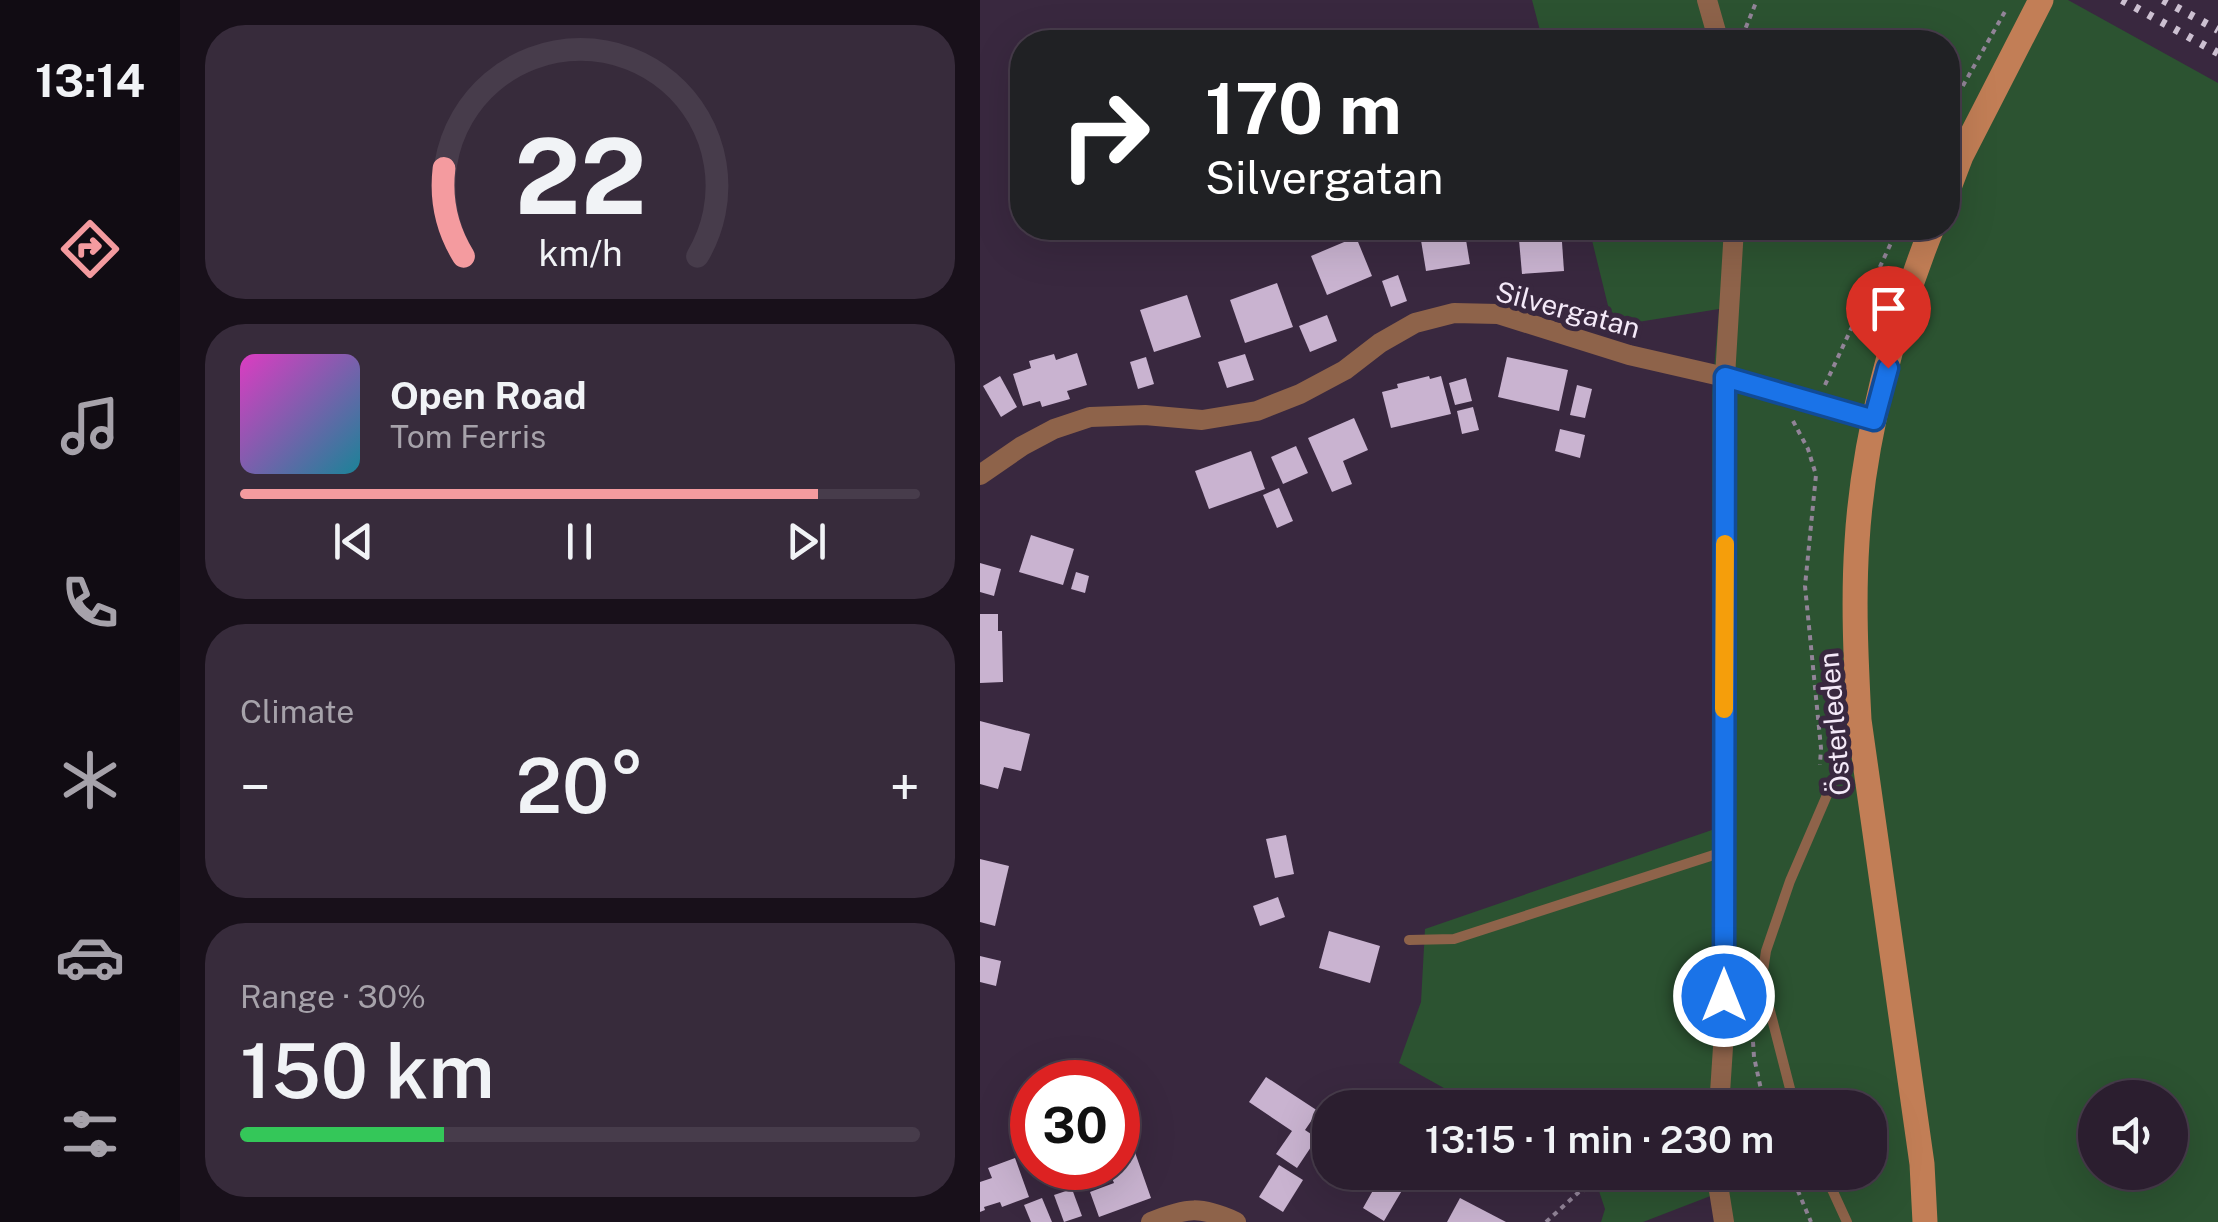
<!DOCTYPE html>
<html lang="en">
<head>
<meta charset="utf-8">
<style>
	body { margin:0; font-family:"Public Sans",sans-serif; background:#372b3b; color:#f1f3f6; height:100vh; display:flex; flex-direction:column; font-size:38px; white-space:nowrap }
	* { box-sizing:border-box; margin:0 }
	p { font-size:32px; color:#a6a2aa }
	.icon { flex:none; width:55px; height:55px; fill:none; stroke:currentColor; stroke-width:2; stroke-linecap:round; stroke-linejoin:round }
	.map { position:relative; flex:1; overflow:hidden }
	.details { display:flex; flex-direction:column; gap:25px; padding:25px; background:#18101a; width:800px }
	.details>* { flex:none }
	.hud { position:absolute; left:30px; top:30px; width:950px; height:210px; border-radius:40px; box-shadow:0 10px 40px #0002,0 0 0 2px #473c4b; background:#202124; color:#fff; overflow:hidden }
	.controls { position:absolute; left:1098px; top:1080px; display:grid; gap:20px }
	.controls a { display:grid; place-items:center; width:110px; height:110px; border-radius:50%; background:#2b1e2f; box-shadow:0 10px 40px #0002,0 0 0 2px #473c4b; font-size:50px }
	.speed { position:absolute; left:30px; top:1060px; display:flex; gap:20px; font-size:50px; font-weight:700; text-align:center }
	.speed>* { display:grid; place-content:center; width:130px; height:130px; border-radius:50%; background:#2b1e2f; box-shadow:0 10px 40px #0002,0 0 0 2px #473c4b; line-height:1 }
	.speed .limit { border:15px solid #d22; background:#fff; color:#111 }
	.pin { position:absolute; display:grid; place-items:center; width:85px; height:85px; color:#fff; margin:-102px -42px; border-radius:50% 50% 50% 0; rotate:-45deg; box-shadow:0 0 10px #0007 }
	.pin .icon { rotate:45deg }
	.me { position:absolute; width:110px; margin:-55px; rotate:0deg; stroke-linejoin:round; filter:drop-shadow(0 0 8px #0008) }
	.turn { display:flex; align-items:center; gap:35px; height:210px; padding:0 30px; font-size:45px }
	.turn .icon { width:130px; height:130px; stroke-width:2.5 }
	.turn b { display:block; font-size:70px; line-height:85px }
	.big { font-size:75px; font-weight:600; line-height:1.1 }
	.details .tile { flex:1; display:flex; flex-direction:column; justify-content:center; gap:15px; min-width:0; padding:0 35px; border-radius:40px; background:#372b3b }
	.details .dial { align-items:center; gap:0 }
	.dial svg { height:260px; overflow:visible; fill:none; stroke:#473c4b; stroke-width:7; stroke-linecap:round; text-anchor:middle }
	.dial text { fill:#f1f3f6; stroke:none }
	.song { display:flex; align-items:center; gap:30px }
	.cover { width:120px; height:120px; border-radius:15px; background:linear-gradient(135deg,hsl(310 70% 55%),hsl(190 70% 35%)) }
	.played { height:10px; border-radius:5px; background:linear-gradient(90deg,#f49b9f 85%,#473c4b 85%) }
	.keys { display:flex; justify-content:space-around; direction:ltr }
	.heat { display:flex; justify-content:space-between; align-items:center; font-size:55px; direction:ltr }
	.charge { height:15px; border-radius:8px; background:linear-gradient(90deg,#34c759 30%,#473c4b 0) }
	.trip { position:absolute; left:332px; top:1090px; width:575px; height:100px; border-radius:40px; background:#2b1e2f; box-shadow:0 10px 40px #0002,0 0 0 2px #473c4b; font-weight:600; line-height:100px; text-align:center }
	main { display:flex; flex:1; min-height:0 }
	.menu { display:flex; flex-direction:column; width:180px; justify-content:space-around; align-items:center; background:#110c13; color:#a6a2aa }
	.menu .icon { width:70px; height:70px }
	.menu .active { color:#f49b9f }
	.menu b { font-size:45px; color:#f1f3f6 }
	.map>svg:first-child { display:block }
	.green { fill:#2c5331; fill-rule:evenodd }
	.building { fill:#c9b3d0 }
	.lines { fill:none; stroke-linecap:round; stroke-linejoin:round }
	.path { stroke:#928498; stroke-width:4; stroke-dasharray:5 5; stroke-linecap:butt }
	.lane { stroke:#8e634a; stroke-width:10 }
	.street { stroke:#8e634a; stroke-width:20 }
	.secondary { stroke:#c27e56; stroke-width:25 }
	.rail { stroke:#ccc0d1; stroke-width:8; stroke-dasharray:5 10; stroke-linecap:butt }
	.route-casing { stroke:#114b97; stroke-width:25 }
	.route { stroke:#1a73e8; stroke-width:18 }
	.slow { stroke:#f59e0b; stroke-width:18 }
	.labels { text-anchor:middle; dominant-baseline:central; stroke-width:10; stroke-linejoin:round; paint-order:stroke }
	.street-label { font-size:28px; fill:#f4e9f8; stroke:#39283f }
</style>
</head>
<body>
<main>
<nav class="menu">
<b>13:14</b>
<svg class="icon active" aria-label="directions" viewBox="0 0 24 24"><path d="M12 3l9 9-9 9-9-9zM9 14v-3h6M13 9l2 2-2 2"/></svg>
<svg class="icon" aria-label="music" viewBox="0 0 24 24"><path d="M9 18V5l10-2v13"/><circle cx="6" cy="18" r="3"/><circle cx="16" cy="16" r="3"/></svg>
<svg class="icon" aria-label="phone" viewBox="0 0 24 24"><path d="M5 4h4l2 5-3 2q2 4 5 5l2-3 5 2v4C11 20 4 13 5 4z"/></svg>
<svg class="icon" aria-label="climate" viewBox="0 0 24 24"><path d="M12 3v18M4 7l16 10M4 17L20 7"/></svg>
<svg class="icon" aria-label="car" viewBox="0 0 24 24"><path d="M5 17H2v-5l4-1 3-4h7l3 4 3 1v5h-3M9 17h6M6 11h13"/><circle cx="7" cy="17" r="2"/><circle cx="17" cy="17" r="2"/></svg>
<svg class="icon" aria-label="filters" viewBox="0 0 24 24"><path d="M4 7h16M4 17h16"/><circle cx="9" cy="7" r="2"/><circle cx="15" cy="17" r="2"/></svg>
</nav>
<section class="details">
<div class="tile dial"><svg viewBox="0 0 100 80">
<path d="M14 69A42 42 0 1 1 86 69"/>
<path d="M14 69A42 42 0 0 1 8 42" stroke="#f49b9f"/>
<text x="50" y="56" font-size="32" font-weight="700">22</text>
<text x="50" y="72" font-size="11">km/h</text>
</svg></div>
<div class="tile">
<div class="song"><i class="cover"></i><div><b>Open Road</b><p>Tom Ferris</p></div></div>
<div class="played"></div>
<div class="keys"><svg class="icon" aria-label="previous" viewBox="0 0 24 24"><path d="M18 5L8 12l10 7zM5 5v14"/></svg><svg class="icon" aria-label="pause" viewBox="0 0 24 24"><path d="M8 5v14M16 5v14"/></svg><svg class="icon" aria-label="next" viewBox="0 0 24 24"><path d="M6 5l10 7-10 7zM19 5v14"/></svg></div>
</div>
<div class="tile"><p>Climate</p>
<div class="heat"><a>−</a><b class="big">20°</b><a>+</a></div>
</div>
<div class="tile"><p>Range · 30%</p><b class="big">150 km</b><div class="charge"></div></div>
</section>
<div class="map">
<svg width="1238" height="1222" viewBox="0 0 1238 1222">
	<rect width="100%" height="100%" fill="#39283f"/>
	<!-- green -->
	<path class="green" d="M552,0H1088L1238,83V1222H746L733,1195L663,1222H621L625,1209L613,1173L890,1172V1108L498,1107L419,1063L441,1002L445,929L732,830V394L739,309L633,326L609,228H968V42H563ZM1115,1098H1190V1172H1115Z"/>
	<!-- building -->
	<g class="building">
		<path d="M439,228H484L490,264L446,271Z"/>
		<path d="M538,228H581L584,271L542,274Z"/>
		<path d="M376,237L392,276L347,295L331,256Z"/>
		<path d="M418,275L427,301L411,307L402,281Z"/>
		<path d="M297,283L313,327L265,343L250,300Z"/>
		<path d="M207,295L221,337L174,352L160,310Z"/>
		<path d="M347,315L357,341L330,352L319,326Z"/>
		<path d="M97,353L107,385L87,391L90,399L62,407L60,401L43,406L33,374L51,368L49,361L74,354L76,360Z"/>
		<path d="M265,354L274,380L247,388L238,362Z"/>
		<path d="M166,357L174,384L158,389L150,362Z"/>
		<path d="M527,357L588,370L579,411L518,397Z"/>
		<path d="M20,376L37,407L21,417L3,386Z"/>
		<path d="M449,376L450,379L461,376L471,414L411,428L402,392L418,388L417,384Z"/>
		<path d="M486,378L492,401L475,405L469,383Z"/>
		<path d="M597,385L612,389L605,418L590,415Z"/>
		<path d="M493,407L499,430L482,434L477,411Z"/>
		<path d="M374,418L388,450L363,461L372,484L352,492L328,438Z"/>
		<path d="M580,429L605,435L600,458L575,451Z"/>
		<path d="M316,446L328,473L303,484L291,457Z"/>
		<path d="M271,451L285,489L229,509L215,471Z"/>
		<path d="M299,488L313,521L297,528L283,495Z"/>
		<path d="M51,535L94,549L83,585L39,572Z"/>
		<path d="M0,563L21,569L14,596L0,592Z"/>
		<path d="M96,572L109,576L105,593L91,589Z"/>
		<path d="M0,614H18V631H22L23,682L0,683Z"/>
		<path d="M0,721L50,734L41,771L24,767L18,789L0,784Z"/>
		<path d="M306,835L314,874L295,878L286,839Z"/>
		<path d="M0,859L29,866L15,926L0,922Z"/>
		<path d="M298,897L305,917L280,926L273,906Z"/>
		<path d="M349,931L400,946L390,983L339,968Z"/>
		<path d="M0,956L21,961L16,986L0,982Z"/>
		<path d="M286,1077L338,1111L325,1130L337,1138L317,1168L296,1154L312,1131L269,1102Z"/>
		<path d="M151,1141L171,1198L119,1217L110,1192L134,1183L128,1168H138V1146Z"/>
		<path d="M35,1158L49,1197L22,1207L20,1202L4,1207L5,1210L0,1212V1182L12,1178L8,1168Z"/>
		<path d="M299,1165L323,1180L303,1212L279,1197Z"/>
		<path d="M391,1172H419L417,1175L427,1182L404,1221L383,1208L400,1178Z"/>
		<path d="M92,1189L102,1216L84,1222L74,1195Z"/>
		<path d="M62,1198L72,1222H51L44,1205Z"/>
		<path d="M480,1198L526,1222H467Z"/>
	</g>
	<g class="lines">
		<!-- path -->
		<g class="path">
			<path d="M762,37L777,0"/>
			<path d="M968,112L1027,8"/>
			<path d="M845,385L918,228"/>
			<path d="M813,421L828,449L836,475L825,586L841,748L840,765"/>
			<path d="M771,1012L774,1057L785,1108"/>
			<path d="M810,1172L831,1222"/>
			<path d="M566,1222L599,1192L659,1172"/>
		</g>
		<!-- lane -->
		<g class="lane">
			<path d="M429,940L474,939L743,852"/>
			<path d="M815,1108L789,1007L783,971L786,951L810,881L875,730"/>
			<path d="M844,1172L867,1222"/>
		</g>
		<!-- street -->
		<g class="street">
			<path d="M727,0L739,42"/>
			<path d="M0,475L42,446L74,429L110,417L165,415L222,420L277,411L320,394L365,370L400,343L435,323L474,313L518,314L649,355L745,377L894,420"/>
			<path d="M739,1108L744,1032L745,377L754,228"/>
			<path d="M736,1172L744,1222"/>
			<path d="M171,1222C207,1207 221,1206 256,1222"/>
		</g>
		<!-- secondary -->
		<g class="secondary">
			<path d="M968,190L981,156L1061,0"/>
			<path d="M945,1222L942,1164L879,720C876,661 873,601 877,542C883,439 914,323 952,228"/>
		</g>
		<!-- rail -->
		<g class="rail">
			<path d="M1142,0L1238,53"/>
			<path d="M1183,0L1238,30"/>
		</g>
	</g>
	<g class="lines">
		<!-- route casing -->
		<g class="route-casing">
			<path id="route" d="M744,996L745,377L894,420L908,368"/>
		</g>
		<!-- route -->
		<use href="#route" class="route"/>
		<!-- slow -->
		<path class="slow" d="M744,709L745,544"/>
	</g>
	<g class="labels">
		<!-- street labels -->
		<g class="street-label">
			<text transform="translate(588 309) rotate(15)">Silvergatan</text>
			<text transform="translate(854 724) rotate(-95)">Österleden</text>
		</g>
	</g>
</svg>
<div class="controls">
<a><svg class="icon" aria-label="sound" viewBox="0 0 24 24"><path d="M4 9h4l5-4v14l-5-4H4zM17 9q2 3 0 6"/></svg></a>
</div>
<div class="speed"><div class="limit">30</div></div>
<div class="pin" style="left:908px;top:368px;background:#d93025"><svg class="icon" aria-label="arrive" viewBox="0 0 24 24"><path d="M6 21V4h12l-3 4 3 4H6"/></svg></div>
<svg class="me" style="left:744px;top:996px" viewBox="-20 -20 40 40"><circle r="17" fill="#1a73e8" stroke="#fff" stroke-width="3"/><path d="M0-11L8 9 0 5-8 9z" fill="#fff"/></svg>
<div class="trip">13:15 · 1 min · 230 m</div>
<div class="hud">
<div class="turn"><svg class="icon" aria-label="right" viewBox="0 0 24 24"><path d="M7 20v-9h11M14 6l5 5-5 5"/></svg><div><b>170 m</b>Silvergatan</div></div>
</div>
</div>
</main>
</body>
</html>
